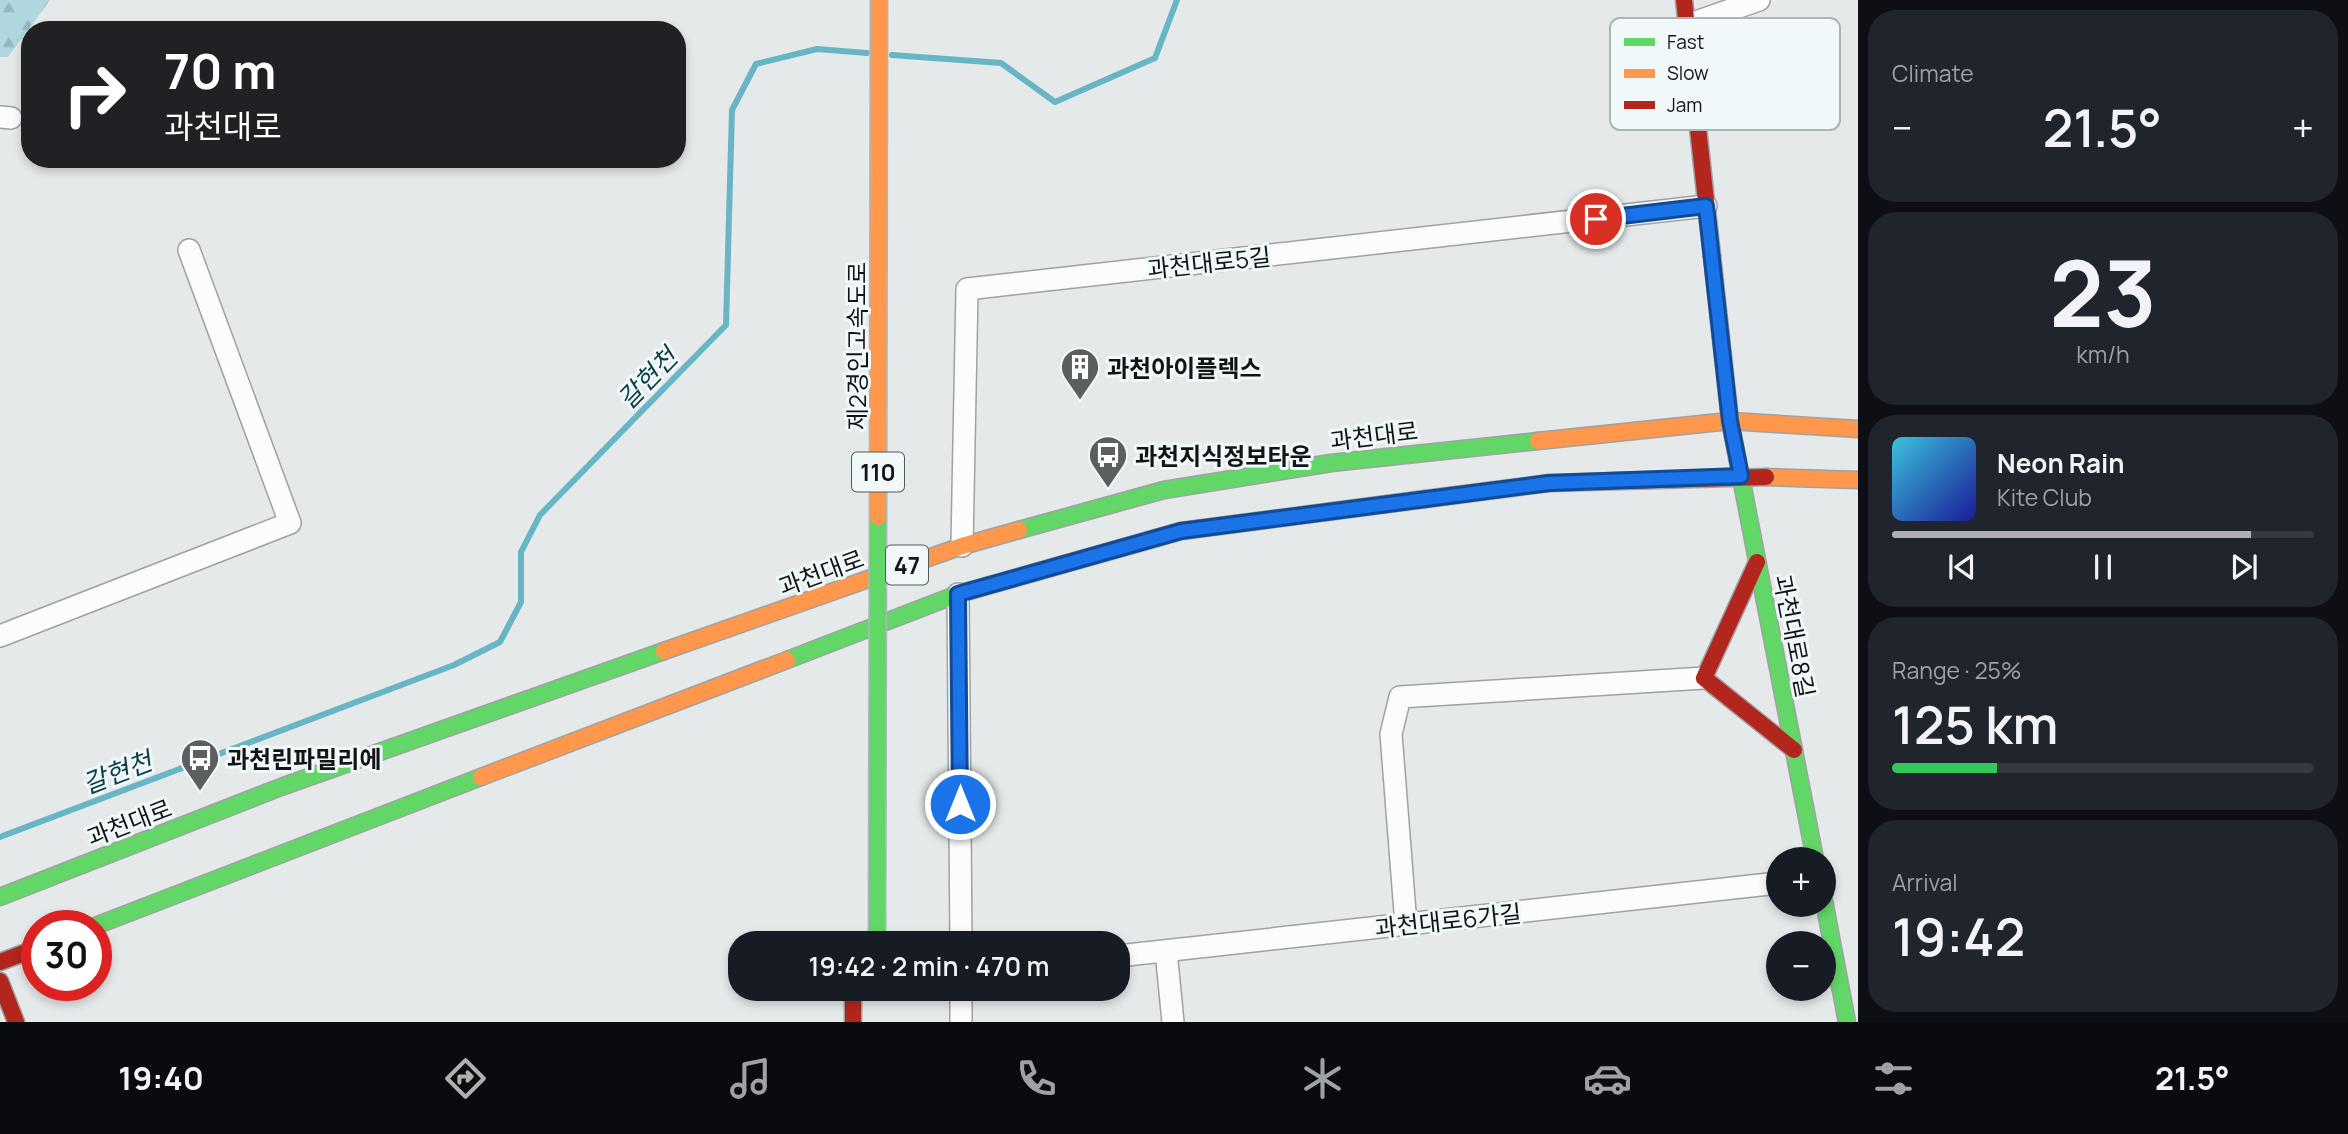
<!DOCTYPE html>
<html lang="en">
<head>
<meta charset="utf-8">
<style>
	body { margin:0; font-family:Manrope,"Noto Sans KR",sans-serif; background:#20242c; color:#f1f3f6; height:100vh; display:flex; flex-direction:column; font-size:26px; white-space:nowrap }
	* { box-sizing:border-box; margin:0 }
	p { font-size:23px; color:#9ea1a6 }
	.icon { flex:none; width:38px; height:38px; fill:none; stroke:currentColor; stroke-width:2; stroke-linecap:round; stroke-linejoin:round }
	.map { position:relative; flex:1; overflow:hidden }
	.side { display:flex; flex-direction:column; gap:10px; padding:10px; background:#0d0f14; width:490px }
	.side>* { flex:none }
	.guide { position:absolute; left:21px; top:21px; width:665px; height:147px; border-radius:28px; box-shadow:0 4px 10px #0003; background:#202124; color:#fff; overflow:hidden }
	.controls { position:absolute; left:1766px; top:847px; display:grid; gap:14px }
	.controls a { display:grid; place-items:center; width:70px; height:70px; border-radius:50%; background:#171b24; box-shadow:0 4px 10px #0003; font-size:35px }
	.speed { position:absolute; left:21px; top:910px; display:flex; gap:14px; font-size:35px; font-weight:700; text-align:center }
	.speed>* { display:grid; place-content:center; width:91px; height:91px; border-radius:50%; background:#171b24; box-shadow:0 4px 10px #0003; line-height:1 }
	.speed .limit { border:10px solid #d22; background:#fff; color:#111 }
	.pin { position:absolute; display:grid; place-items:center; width:60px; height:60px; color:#fff; margin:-30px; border:4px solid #fff; border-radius:50%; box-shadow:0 2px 7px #0007 }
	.me { position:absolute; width:77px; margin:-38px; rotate:0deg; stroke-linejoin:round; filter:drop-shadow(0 0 5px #0008) }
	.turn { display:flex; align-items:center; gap:24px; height:147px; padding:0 28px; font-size:32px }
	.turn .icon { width:91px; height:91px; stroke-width:2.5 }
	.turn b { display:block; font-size:49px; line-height:60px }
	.big { font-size:52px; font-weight:600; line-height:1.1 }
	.side .tile { flex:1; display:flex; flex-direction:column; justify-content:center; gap:10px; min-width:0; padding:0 24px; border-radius:28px; background:#20242c }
	.side .dial { align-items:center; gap:0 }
	.dial b { font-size:91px; line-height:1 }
	.song { display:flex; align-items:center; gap:21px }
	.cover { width:84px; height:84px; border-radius:10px; background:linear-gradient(135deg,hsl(190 70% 55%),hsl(240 70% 35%)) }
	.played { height:7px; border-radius:4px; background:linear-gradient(90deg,#aeb0b2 85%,#363941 85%) }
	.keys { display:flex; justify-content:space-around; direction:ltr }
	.heat { display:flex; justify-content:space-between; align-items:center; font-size:38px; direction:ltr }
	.charge { height:10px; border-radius:5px; background:linear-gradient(90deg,#34c759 25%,#363941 0) }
	.trip { position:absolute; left:728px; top:931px; width:402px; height:70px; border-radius:28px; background:#171b24; box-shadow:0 4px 10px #0003; font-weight:600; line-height:70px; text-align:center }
	.dock { display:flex; height:112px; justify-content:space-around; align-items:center; background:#090b0e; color:#9ea1a6 }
	.dock .icon { width:49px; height:49px }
	.dock .active { color:#aeb0b2 }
	.dock b { font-size:32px; color:#f1f3f6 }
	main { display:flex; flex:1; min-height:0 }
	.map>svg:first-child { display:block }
	.forest { fill:url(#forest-firs) }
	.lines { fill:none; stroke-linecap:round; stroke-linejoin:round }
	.stream { stroke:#68b5c6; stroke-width:6 }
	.street-casing { stroke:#9fa2a2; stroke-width:24 }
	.fast-casing { stroke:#9fa2a2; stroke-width:19 }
	.slow-casing { stroke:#9fa2a2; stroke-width:19 }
	.jam-casing { stroke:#9fa2a2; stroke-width:19 }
	.street { stroke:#fbfcfc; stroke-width:21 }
	.fast { stroke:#63d668; stroke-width:16 }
	.slow { stroke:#ff974d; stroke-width:16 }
	.jam { stroke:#b3261e; stroke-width:16 }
	.fast-bridge-casing { stroke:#adb8ba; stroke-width:19; stroke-linecap:butt }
	.slow-bridge-casing { stroke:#adb8ba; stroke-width:19; stroke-linecap:butt }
	.fast-bridge { stroke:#63d668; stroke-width:16 }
	.slow-bridge { stroke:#ff974d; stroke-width:16 }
	.route-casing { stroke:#114b97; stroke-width:18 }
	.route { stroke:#1a73e8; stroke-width:12 }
	.labels { text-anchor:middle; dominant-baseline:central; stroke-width:6; stroke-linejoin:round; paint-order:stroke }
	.shield { fill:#f0f8fa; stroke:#55595a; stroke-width:2 }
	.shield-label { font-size:23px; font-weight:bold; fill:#121516 }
	.street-label { font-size:24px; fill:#121516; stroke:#f0f8fa }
	.poi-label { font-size:24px; font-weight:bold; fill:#121516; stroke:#f0f8fa; text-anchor:start }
	.water-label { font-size:26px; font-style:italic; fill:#0d3e47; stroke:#f0f8fa }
	.key { fill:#f0f8fa; stroke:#adb4b6; stroke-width:2 }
	.key-label { font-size:19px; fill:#121516 }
</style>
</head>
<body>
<main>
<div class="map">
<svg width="1858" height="1022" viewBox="0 0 1858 1022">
	<defs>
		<pattern id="forest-firs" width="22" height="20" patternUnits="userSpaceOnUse" patternTransform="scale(1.75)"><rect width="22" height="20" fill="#b0d6df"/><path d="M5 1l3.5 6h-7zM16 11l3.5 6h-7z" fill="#96b7bf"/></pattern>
	</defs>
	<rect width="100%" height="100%" fill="#e5e9ea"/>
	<!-- forest -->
	<path class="forest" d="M0,0H50L8,57H0Z"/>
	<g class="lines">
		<!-- stream -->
		<g class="stream">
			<path d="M892,55L1001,63L1055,102L1155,58L1177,0"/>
			<path d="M0,837L454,665L500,642L521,602V552L540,515L726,325L732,110L756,64L817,49L867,53"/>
		</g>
		<!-- street casing -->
		<g class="street-casing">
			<g id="street">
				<path d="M1687,25L1759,0"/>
				<path d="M0,117L11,118"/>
				<path d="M962,546L967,289L1706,206"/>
				<path d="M958,594L961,943"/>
				<path d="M0,636L290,523L189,250"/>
				<path d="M1406,925L1391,734L1400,697L1704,678"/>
				<path d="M1166,951L1173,1022"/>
				<path d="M1118,956L1778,883"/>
				<path d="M961,989V1022"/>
			</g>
		</g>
		<!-- fast casing -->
		<g class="fast-casing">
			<g id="fast">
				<path d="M1712,256L1730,421L1815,859"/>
				<path d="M1019,530L1164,490L1331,463L1538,441"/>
				<path d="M787,660L958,594L1181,531L1425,499"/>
				<path d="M0,897L281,787L664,651"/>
				<path d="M1824,901L1847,1022"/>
				<path d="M95,926L481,777"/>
			</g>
		</g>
		<!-- slow casing -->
		<g class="slow-casing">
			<g id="slow">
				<path d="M1538,441L1730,421L1858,429"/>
				<path d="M1766,477L1858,480"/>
				<path d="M664,651L962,546L1019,530"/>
				<path d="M481,777L787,660"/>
			</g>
		</g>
		<!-- jam casing -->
		<g class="jam-casing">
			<g id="jam">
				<path d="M1684,0L1712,256"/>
				<path d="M1425,499L1549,483L1766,477"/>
				<path d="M1757,562L1704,678L1794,750"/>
				<path d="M0,962L37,948"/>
				<path d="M0,981L16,1022"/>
				<path d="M853,989V1022"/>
			</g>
		</g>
		<!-- street -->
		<use href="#street" class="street"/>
		<!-- fast -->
		<use href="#fast" class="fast"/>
		<!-- slow -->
		<use href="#slow" class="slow"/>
		<!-- jam -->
		<use href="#jam" class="jam"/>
		<!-- fast-bridge casing -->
		<g class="fast-bridge-casing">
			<path id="fast-bridge" d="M877,943L878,517"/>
		</g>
		<!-- slow-bridge casing -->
		<g class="slow-bridge-casing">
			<path id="slow-bridge" d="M878,517L879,0"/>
		</g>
		<!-- fast-bridge -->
		<use href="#fast-bridge" class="fast-bridge"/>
		<!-- slow-bridge -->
		<use href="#slow-bridge" class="slow-bridge"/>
	</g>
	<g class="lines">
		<!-- route casing -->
		<g class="route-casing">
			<path id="route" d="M960,804L958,594L1181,531L1549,483L1741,476L1730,421L1706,206L1596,219"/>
		</g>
		<!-- route -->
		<use href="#route" class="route"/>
	</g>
	<!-- icons -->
	<defs>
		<g id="building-pin" transform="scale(2.0125)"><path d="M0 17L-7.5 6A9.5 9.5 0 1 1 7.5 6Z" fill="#5c5f60" stroke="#f0f8fa"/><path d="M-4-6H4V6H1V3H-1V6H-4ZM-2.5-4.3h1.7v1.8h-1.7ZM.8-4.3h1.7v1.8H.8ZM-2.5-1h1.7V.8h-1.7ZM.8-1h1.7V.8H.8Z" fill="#fff"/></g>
		<g id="bus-pin" transform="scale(2.0125)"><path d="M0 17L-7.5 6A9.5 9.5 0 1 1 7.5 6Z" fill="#5c5f60" stroke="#f0f8fa"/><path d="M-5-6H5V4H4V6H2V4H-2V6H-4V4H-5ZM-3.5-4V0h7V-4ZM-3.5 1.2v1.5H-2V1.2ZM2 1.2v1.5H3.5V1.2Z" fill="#fff"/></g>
	</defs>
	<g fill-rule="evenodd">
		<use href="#building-pin" x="1080" y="367"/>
		<use href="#bus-pin" x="1108" y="455"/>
		<use href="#bus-pin" x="200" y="758"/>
	</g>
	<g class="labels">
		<!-- shield labels -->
		<g class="shield">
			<rect x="852" y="452.5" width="52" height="39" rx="5"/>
			<rect x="886" y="545.5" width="42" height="39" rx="5"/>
		</g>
		<g class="shield-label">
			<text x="878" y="472">110</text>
			<text x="907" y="565">47</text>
		</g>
		<!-- street labels -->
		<g class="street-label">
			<text transform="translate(1209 262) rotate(-6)">과천대로5길</text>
			<text transform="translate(856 346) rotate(-90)">제2경인고속도로</text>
			<text transform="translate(1374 435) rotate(-7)">과천대로</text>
			<text transform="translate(821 572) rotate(-20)">과천대로</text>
			<text transform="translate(1795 636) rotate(79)">과천대로8길</text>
			<text transform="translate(129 822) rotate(-21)">과천대로</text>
			<text transform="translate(1448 920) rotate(-6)">과천대로6가길</text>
		</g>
		<!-- poi labels -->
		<g class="poi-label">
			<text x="1107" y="367">과천아이플렉스</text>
			<text x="1135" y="455">과천지식정보타운</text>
			<text x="227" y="758">과천린파밀리에</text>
		</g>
		<!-- water labels -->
		<g class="water-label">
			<text transform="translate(647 378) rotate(-46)">갈현천</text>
			<text transform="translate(117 772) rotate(-21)">갈현천</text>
		</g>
	</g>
	<!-- legend -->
	<rect x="1610" y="18" width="230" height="112" rx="10" class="key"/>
	<rect x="1624" y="38" width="31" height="8" fill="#63d668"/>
	<rect x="1624" y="69" width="31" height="9" fill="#ff974d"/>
	<rect x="1624" y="101" width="31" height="8" fill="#b3261e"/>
	<g class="key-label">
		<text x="1667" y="49">Fast</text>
		<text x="1667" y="80">Slow</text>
		<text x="1667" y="112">Jam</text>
	</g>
</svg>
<div class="controls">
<a>+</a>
<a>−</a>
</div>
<div class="speed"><div class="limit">30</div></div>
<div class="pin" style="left:1596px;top:219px;background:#d93025"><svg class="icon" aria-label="arrive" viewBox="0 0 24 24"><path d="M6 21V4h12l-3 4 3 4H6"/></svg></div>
<svg class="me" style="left:960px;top:804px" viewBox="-20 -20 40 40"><circle r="17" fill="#1a73e8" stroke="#fff" stroke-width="3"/><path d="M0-11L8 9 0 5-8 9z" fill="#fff"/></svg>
<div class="trip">19:42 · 2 min · 470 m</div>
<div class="guide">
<div class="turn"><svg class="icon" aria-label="right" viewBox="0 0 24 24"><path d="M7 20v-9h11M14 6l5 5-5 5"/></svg><div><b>70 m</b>과천대로</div></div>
</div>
</div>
<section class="side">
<div class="tile"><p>Climate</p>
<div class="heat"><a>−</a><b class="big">21.5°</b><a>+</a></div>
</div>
<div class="tile dial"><b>23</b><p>km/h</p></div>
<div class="tile">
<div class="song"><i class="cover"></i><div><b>Neon Rain</b><p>Kite Club</p></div></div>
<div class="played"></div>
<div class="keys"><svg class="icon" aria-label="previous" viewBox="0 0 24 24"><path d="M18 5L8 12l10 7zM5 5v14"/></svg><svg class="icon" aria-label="pause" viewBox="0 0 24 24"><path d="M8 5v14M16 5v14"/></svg><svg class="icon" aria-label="next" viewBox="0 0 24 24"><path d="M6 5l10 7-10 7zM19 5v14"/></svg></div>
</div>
<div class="tile"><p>Range · 25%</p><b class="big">125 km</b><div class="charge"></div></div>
<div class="tile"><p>Arrival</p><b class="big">19:42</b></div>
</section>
</main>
<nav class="dock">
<b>19:40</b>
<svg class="icon active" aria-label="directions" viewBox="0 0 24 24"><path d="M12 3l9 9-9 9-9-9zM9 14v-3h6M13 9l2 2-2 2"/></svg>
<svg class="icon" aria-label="music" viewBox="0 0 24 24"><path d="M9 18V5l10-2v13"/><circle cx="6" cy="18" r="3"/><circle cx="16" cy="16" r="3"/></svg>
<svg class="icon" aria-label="phone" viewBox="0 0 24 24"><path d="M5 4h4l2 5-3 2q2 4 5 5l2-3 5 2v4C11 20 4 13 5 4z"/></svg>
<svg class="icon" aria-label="climate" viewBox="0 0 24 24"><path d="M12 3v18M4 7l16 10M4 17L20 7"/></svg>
<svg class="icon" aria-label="car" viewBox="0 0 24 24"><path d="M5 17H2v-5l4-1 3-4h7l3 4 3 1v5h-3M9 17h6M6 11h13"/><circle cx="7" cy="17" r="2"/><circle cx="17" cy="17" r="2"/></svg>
<svg class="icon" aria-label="filters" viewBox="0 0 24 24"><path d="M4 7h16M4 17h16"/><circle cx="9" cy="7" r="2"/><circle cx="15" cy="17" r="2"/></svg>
<b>21.5°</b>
</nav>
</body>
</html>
